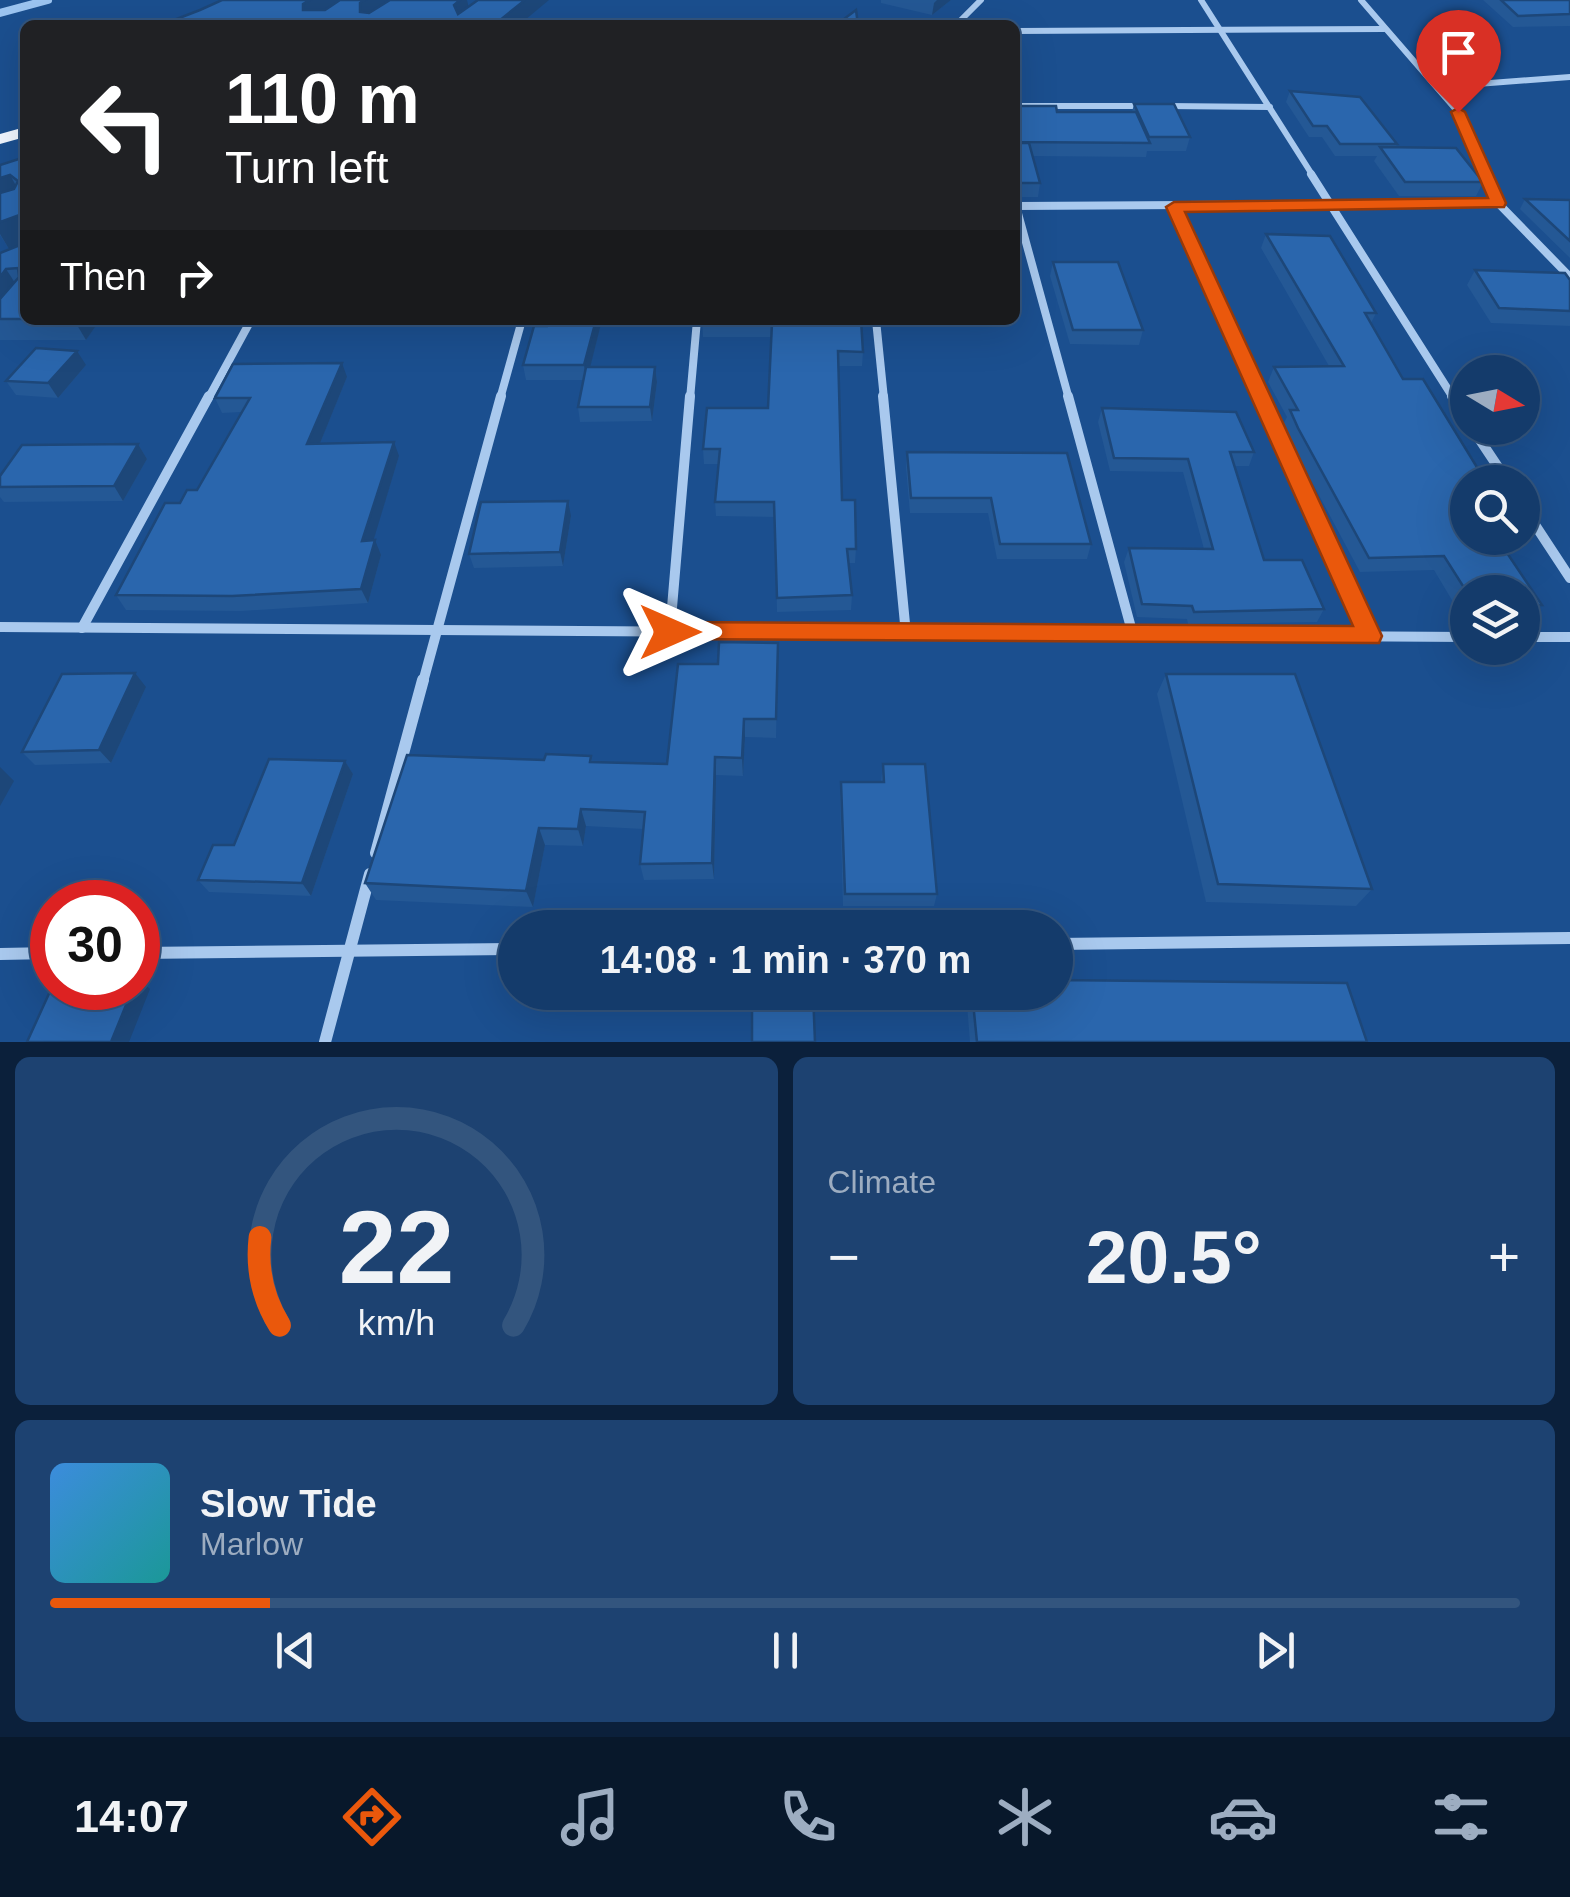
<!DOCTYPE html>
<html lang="en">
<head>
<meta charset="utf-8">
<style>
	body { margin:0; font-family:Helvetica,sans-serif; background:#1d4271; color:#f1f3f6; height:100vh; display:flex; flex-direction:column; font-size:38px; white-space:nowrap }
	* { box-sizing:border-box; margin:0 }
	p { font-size:32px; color:#9dadc1 }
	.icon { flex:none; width:55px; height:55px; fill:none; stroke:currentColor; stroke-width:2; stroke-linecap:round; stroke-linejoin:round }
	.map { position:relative; height:1042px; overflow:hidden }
	.panel { display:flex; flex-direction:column; gap:15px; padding:15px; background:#0b203b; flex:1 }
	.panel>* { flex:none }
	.guide { position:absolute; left:20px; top:20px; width:1000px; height:305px; border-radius:15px; box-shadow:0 10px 40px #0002,0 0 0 2px #33557e; background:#202124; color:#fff; overflow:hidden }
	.needle { width:65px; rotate:100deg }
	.buttons { position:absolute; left:1450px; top:355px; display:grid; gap:20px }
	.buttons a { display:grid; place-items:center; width:90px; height:90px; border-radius:50%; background:#143b6b; box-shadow:0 10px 40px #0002,0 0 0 2px #33557e; font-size:50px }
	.speed { position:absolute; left:30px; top:880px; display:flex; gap:20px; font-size:50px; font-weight:700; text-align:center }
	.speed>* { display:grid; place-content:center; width:130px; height:130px; border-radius:50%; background:#143b6b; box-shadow:0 10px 40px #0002,0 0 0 2px #33557e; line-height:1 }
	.speed .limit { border:15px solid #d22; background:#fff; color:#111 }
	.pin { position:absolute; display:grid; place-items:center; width:85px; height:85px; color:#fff; margin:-102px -42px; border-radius:50% 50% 50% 0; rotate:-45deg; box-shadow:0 0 10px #0007 }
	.pin .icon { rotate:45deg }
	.me { position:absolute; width:110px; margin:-55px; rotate:90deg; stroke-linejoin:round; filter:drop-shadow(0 0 8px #0008) }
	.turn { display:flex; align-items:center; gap:35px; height:210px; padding:0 40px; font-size:45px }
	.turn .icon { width:130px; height:130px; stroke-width:2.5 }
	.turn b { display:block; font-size:70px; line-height:85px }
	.then { display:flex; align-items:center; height:95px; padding:0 40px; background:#0003; gap:20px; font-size:38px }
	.big { font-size:75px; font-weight:800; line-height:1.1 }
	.panel .widget { flex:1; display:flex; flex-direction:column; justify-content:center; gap:15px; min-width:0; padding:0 35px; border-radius:15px; background:#1d4271 }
	.panel .dial { align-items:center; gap:0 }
	.dial svg { height:260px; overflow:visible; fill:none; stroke:#33557e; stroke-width:7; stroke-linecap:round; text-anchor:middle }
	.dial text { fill:#f1f3f6; stroke:none }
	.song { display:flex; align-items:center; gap:30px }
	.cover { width:120px; height:120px; border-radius:15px; background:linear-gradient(135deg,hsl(210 70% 55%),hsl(180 70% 35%)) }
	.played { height:10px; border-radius:5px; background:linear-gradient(90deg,#ea580c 15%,#33557e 15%) }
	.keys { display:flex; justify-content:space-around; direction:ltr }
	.heat { display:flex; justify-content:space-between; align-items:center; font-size:55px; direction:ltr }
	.panel .tiles { flex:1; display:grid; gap:15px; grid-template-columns:1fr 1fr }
	.widget:last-child { grid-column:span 2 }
	.trip { position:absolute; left:498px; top:910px; width:575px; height:100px; border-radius:50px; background:#143b6b; box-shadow:0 10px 40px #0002,0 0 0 2px #33557e; font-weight:800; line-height:100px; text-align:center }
	.tabs { display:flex; height:160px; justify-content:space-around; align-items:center; background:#08182b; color:#9dadc1 }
	.tabs .icon { width:70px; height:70px }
	.tabs .selected { color:#ea580c }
	.tabs b { font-size:45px; color:#f1f3f6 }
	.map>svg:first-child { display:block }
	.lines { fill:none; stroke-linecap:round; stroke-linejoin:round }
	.stream { stroke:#9cc4f0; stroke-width:8 }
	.street-far3 { stroke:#a9c9ee; stroke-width:6 }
	.street-far2 { stroke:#a9c9ee; stroke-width:8 }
	.street-far1 { stroke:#a9c9ee; stroke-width:10 }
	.street { stroke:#a9c9ee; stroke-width:12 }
	.primary { fill:#f0f6ff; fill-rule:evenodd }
	.wall { fill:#245895 }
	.shaded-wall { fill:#1d4779 }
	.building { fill:#2a66ad; stroke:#1d4779; stroke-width:2.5 }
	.route { fill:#ea580c; stroke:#983908; stroke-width:2.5 }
</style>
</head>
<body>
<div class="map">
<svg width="1570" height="1042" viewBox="0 0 1570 1042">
	<rect width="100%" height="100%" fill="#1b4f8f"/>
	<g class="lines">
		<!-- stream -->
		<path class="stream" d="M0,13L48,0"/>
		<!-- street-far3 -->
		<g class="street-far3">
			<path d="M1201,0L1313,176"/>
			<path d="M1361,0L1458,112L1486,176"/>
			<path d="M540,25H684"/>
			<path d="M956,25L981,0"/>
			<path d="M1015,31L1384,29"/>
			<path d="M1438,87L1570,77"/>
			<path d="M1015,106H1144"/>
			<path d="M1166,106L1270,107"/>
		</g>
		<!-- street-far2 -->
		<g class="street-far2">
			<path d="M1311,174L1454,399"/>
			<path d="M1485,174L1498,203L1570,277"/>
			<path d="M1015,206L1498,203"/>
			<path d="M1016,206L1069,399"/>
			<path d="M1174,207L1262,399"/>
			<path d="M876,320L884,399"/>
			<path d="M208,399L251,320"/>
			<path d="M500,399L522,320"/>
			<path d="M690,399L697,320"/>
		</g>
		<!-- street-far1 -->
		<g class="street-far1">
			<path d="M883,396L906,634"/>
			<path d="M1068,396L1133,635"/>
			<path d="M1260,396L1370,636"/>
			<path d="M1452,396L1468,421"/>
			<path d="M1472,428L1508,482"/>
			<path d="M1522,505L1570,578"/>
			<path d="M0,627L1468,637"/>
			<path d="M82,628L209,396"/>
			<path d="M670,631L690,396"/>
			<path d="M1522,637H1570"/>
			<path d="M423,682L501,396"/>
		</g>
		<!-- street -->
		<g class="street">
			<path d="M376,853L423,680"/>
			<path d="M1055,944L1570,938"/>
			<path d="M138,953L515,949"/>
			<path d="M0,954L52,953"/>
			<path d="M325,1042L370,874"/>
		</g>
		<!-- primary -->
		<path class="primary" d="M25,127V137L0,144V134Z"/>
	</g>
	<!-- wall -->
	<g class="wall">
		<path d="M881,0H951L932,15L881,3Z"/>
		<path d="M1483,0H1570V26L1513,27Z"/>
		<path d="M1290,91L1397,144L1396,147L1483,182L1476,196H1399L1374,161L1377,156H1335L1322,137H1309L1286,102Z"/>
		<path d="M1134,104L1190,137L1186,151H1147L1146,157L1032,156L1040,183L1038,197H1015V106L1057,112H1132Z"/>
		<path d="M25,157V243L21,245H25V320H100L86,340H0V253L9,249L0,235V165Z"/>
		<path d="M1525,199L1570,200V258L1520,209Z"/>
		<path d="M1266,234L1376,313L1371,323L1403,379L1468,482V538L1542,605L1530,619L1522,620V592H1468V621L1465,622L1434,570L1360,572L1291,443L1283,425L1287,417L1268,382L1274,367L1329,366L1261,248Z"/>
		<path d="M1053,262L1143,330L1139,345L1070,344L1050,276Z"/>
		<path d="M1475,270L1570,280V326L1491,323L1467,285Z"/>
		<path d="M602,320L590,367H655L657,382L652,421L580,422L578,407L583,380H526L523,365L547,326Z"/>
		<path d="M702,320H861L863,352L862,366H838L842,500L856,549L855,563H849L852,595L851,610L777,612L775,517L716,516L715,502L718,464H704L703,449L768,408L771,337H703Z"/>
		<path d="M86,365L58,398L16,395L6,381Z"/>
		<path d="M347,377L320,443L399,456L373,540L381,555L368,603L241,611L126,610L116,595L180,503L197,490L241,412L222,413L215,398Z"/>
		<path d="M1102,408L1254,452L1249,466H1234L1264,560L1324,609L1317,622L1188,624L1187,619L1137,617L1124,562L1129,548L1204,549L1183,472L1110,471L1098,422Z"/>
		<path d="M138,444L147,459L123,501L4,502L0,497V476Z"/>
		<path d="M907,452L1091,544L1087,559H997L988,513H910L906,467Z"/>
		<path d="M571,516L563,566L474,568L469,554Z"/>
		<path d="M778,643L776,738L745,737L743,776L716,775L714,879L644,880L640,864L643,829L586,826L583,846L545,845L533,907L376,900L365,883L544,760L591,756L592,762L667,764L718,664Z"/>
		<path d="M1166,674L1372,889L1356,906L1206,902L1157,694Z"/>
		<path d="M146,687L111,763L35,765L22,752Z"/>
		<path d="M345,761L353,774L311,896L209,892L198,880L234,845Z"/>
		<path d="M883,764L937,894L934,906H843L840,796L841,782H881Z"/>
		<path d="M966,992H1055L1367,1042H970Z"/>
	</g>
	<!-- shaded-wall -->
	<g class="shaded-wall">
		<path d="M310,0H344L309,22L303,10V4Z"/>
		<path d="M365,0H397L364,21L360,12V3Z"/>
		<path d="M460,0H467L470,13L457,23L454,5Z"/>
		<path d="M525,0H549L519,25H494Z"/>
		<path d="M937,0H951L932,15L934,3Z"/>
		<path d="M10,175L24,200L0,208V178Z"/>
		<path d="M25,213V243L9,249L0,234V222Z"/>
		<path d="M6,269L19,289L0,316V277Z"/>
		<path d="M74,320H100L86,340Z"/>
		<path d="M596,320H602L587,380L584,365Z"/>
		<path d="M77,351L86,365L58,398L48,383Z"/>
		<path d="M342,363L347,377L314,458L307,444Z"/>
		<path d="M655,367L657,382L652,421L650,407Z"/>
		<path d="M394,442L399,456L369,555L362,541Z"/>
		<path d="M138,444L147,459L123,501L114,486Z"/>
		<path d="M568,501L571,516L563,566L560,552Z"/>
		<path d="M375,540L381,555L368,603L361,589Z"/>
		<path d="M135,673L146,687L111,763L99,750Z"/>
		<path d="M744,719L745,737L743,776L742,758Z"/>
		<path d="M715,757L716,775L714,879L712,863Z"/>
		<path d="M345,761L353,774L311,896L302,883Z"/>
		<path d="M0,767L14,781L0,806Z"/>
		<path d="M581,809L586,826L583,846L578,829Z"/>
		<path d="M539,828L545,845L533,907L526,891Z"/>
		<path d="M138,978L150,989L129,1042H111L133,988H138Z"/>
	</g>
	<!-- building -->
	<g class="building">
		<path d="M222,0H310L303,4V10H325L340,0H365L360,3V12L369,13L390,0H460L454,5L458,14L478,0H525L494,25H161L200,10Z"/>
		<path d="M1501,0H1570V14L1518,16Z"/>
		<path d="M856,10L858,25H836Z"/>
		<path d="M1290,91L1360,97L1397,144H1340L1327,126H1313Z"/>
		<path d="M1134,104H1174L1190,137H1149Z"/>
		<path d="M1015,106H1056L1057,112H1136L1150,143L1015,142Z"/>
		<path d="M1015,143H1029L1040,183H1015Z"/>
		<path d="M1380,147L1456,148L1483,182H1405Z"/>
		<path d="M25,157V213L0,222V193L14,189L18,181L10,175L0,178V165Z"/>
		<path d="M1525,199L1570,200V241Z"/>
		<path d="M1266,234L1330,236L1376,313H1365L1403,379H1423L1486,482H1468V538H1497L1542,605L1522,606V592H1468V594L1444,556L1369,558L1298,428L1290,410H1298L1274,367L1344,366Z"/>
		<path d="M20,245H25V319H0V299L19,277L18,268L6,269L0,277V253Z"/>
		<path d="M1053,262H1118L1143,330H1073Z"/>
		<path d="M1475,270L1565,273L1570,280V311L1499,308Z"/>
		<path d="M549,320H596L584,365H523L534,326H547Z"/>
		<path d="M702,320H861L863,352L838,351L842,500H855L856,549H847L852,595L777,598L774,502H715L720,449H703L707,408H768L772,323L702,322Z"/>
		<path d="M36,348L77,351L48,383L6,381Z"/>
		<path d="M342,363L307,444L394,442L362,541L375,540L361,589L232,596L116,595L165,503H180L187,490H197L250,398H215L233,364Z"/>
		<path d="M586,367H655L650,407H578Z"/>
		<path d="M1102,408L1236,412L1254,452H1230L1264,560H1302L1324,609L1194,612L1192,606L1142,604L1129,548L1213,549L1188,459L1114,458Z"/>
		<path d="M138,444L114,486L0,487V476L22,445Z"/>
		<path d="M907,452L1067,453L1091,544H1000L991,498H911Z"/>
		<path d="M568,501L560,552L469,554L481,502Z"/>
		<path d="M719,642L778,643L776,719H744L742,758L715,757L712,863L640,864L645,812L581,809L578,829L539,828L526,891L365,883L407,755L544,760L546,754L591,756L590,762L667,764L678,664H718Z"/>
		<path d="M135,673L99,750L22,752L62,674Z"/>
		<path d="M1166,674H1295L1372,889L1218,884Z"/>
		<path d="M269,759L345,761L302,883L198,880L213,845H234Z"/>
		<path d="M883,764H925L937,894H845L841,782H884Z"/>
		<path d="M1055,980L1347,983L1367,1042H977L972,992H1055Z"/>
		<path d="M52,987V988H133L111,1042H27Z"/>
		<path d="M752,992H813L815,1042H752Z"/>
	</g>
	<!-- route -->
	<path class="route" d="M1458,108L1465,112L1506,203L1504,207L1185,212L1382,636L1379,643L662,639L658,632L662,624L670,622L1353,626L1166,207L1174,202L1488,198L1451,112Z"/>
</svg>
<div class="buttons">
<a><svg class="needle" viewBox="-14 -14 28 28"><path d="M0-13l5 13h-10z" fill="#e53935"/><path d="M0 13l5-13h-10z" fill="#9dadc1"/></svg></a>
<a><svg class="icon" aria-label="search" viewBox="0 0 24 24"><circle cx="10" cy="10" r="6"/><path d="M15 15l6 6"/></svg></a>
<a><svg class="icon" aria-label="layers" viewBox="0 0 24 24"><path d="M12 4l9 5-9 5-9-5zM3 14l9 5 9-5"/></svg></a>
</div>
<div class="speed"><div class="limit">30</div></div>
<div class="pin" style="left:1458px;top:112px;background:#d93025"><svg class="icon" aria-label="arrive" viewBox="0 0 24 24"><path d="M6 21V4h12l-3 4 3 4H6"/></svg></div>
<svg class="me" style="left:670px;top:632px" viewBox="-20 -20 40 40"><path d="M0-17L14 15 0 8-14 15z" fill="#ea580c" stroke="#fff" stroke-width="4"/></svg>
<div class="trip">14:08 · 1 min · 370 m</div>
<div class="guide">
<div class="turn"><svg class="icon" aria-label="left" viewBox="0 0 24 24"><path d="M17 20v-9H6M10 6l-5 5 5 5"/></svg><div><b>110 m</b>Turn left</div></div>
<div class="then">Then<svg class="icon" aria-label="right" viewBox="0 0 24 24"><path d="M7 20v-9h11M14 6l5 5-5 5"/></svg></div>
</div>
</div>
<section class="panel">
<div class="tiles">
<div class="widget dial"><svg viewBox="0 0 100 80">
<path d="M14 69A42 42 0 1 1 86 69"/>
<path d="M14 69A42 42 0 0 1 8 42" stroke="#ea580c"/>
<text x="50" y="56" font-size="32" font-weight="700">22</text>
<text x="50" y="72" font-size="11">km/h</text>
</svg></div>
<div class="widget"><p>Climate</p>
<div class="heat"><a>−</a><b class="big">20.5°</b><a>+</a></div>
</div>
<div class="widget">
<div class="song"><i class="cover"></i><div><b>Slow Tide</b><p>Marlow</p></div></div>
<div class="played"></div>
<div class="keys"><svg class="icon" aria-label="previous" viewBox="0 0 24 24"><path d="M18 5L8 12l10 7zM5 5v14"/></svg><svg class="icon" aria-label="pause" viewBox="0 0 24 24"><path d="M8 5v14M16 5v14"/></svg><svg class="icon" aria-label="next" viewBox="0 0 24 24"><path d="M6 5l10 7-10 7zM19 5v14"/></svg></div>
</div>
</div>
</section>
<nav class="tabs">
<b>14:07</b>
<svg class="icon selected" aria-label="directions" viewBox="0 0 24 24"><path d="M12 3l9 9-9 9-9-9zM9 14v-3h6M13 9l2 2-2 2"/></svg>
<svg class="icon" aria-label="music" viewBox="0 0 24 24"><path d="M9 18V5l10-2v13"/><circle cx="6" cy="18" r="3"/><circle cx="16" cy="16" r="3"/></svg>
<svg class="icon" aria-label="phone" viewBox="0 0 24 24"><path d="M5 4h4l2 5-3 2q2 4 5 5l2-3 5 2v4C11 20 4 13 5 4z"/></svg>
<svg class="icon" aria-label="climate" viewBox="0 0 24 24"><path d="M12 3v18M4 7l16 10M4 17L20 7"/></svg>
<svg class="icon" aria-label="car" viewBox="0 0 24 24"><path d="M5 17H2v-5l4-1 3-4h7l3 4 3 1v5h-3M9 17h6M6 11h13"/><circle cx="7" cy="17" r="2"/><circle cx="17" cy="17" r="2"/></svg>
<svg class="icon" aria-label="filters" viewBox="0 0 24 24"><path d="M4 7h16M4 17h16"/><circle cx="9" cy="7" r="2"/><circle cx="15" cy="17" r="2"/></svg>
</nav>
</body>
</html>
